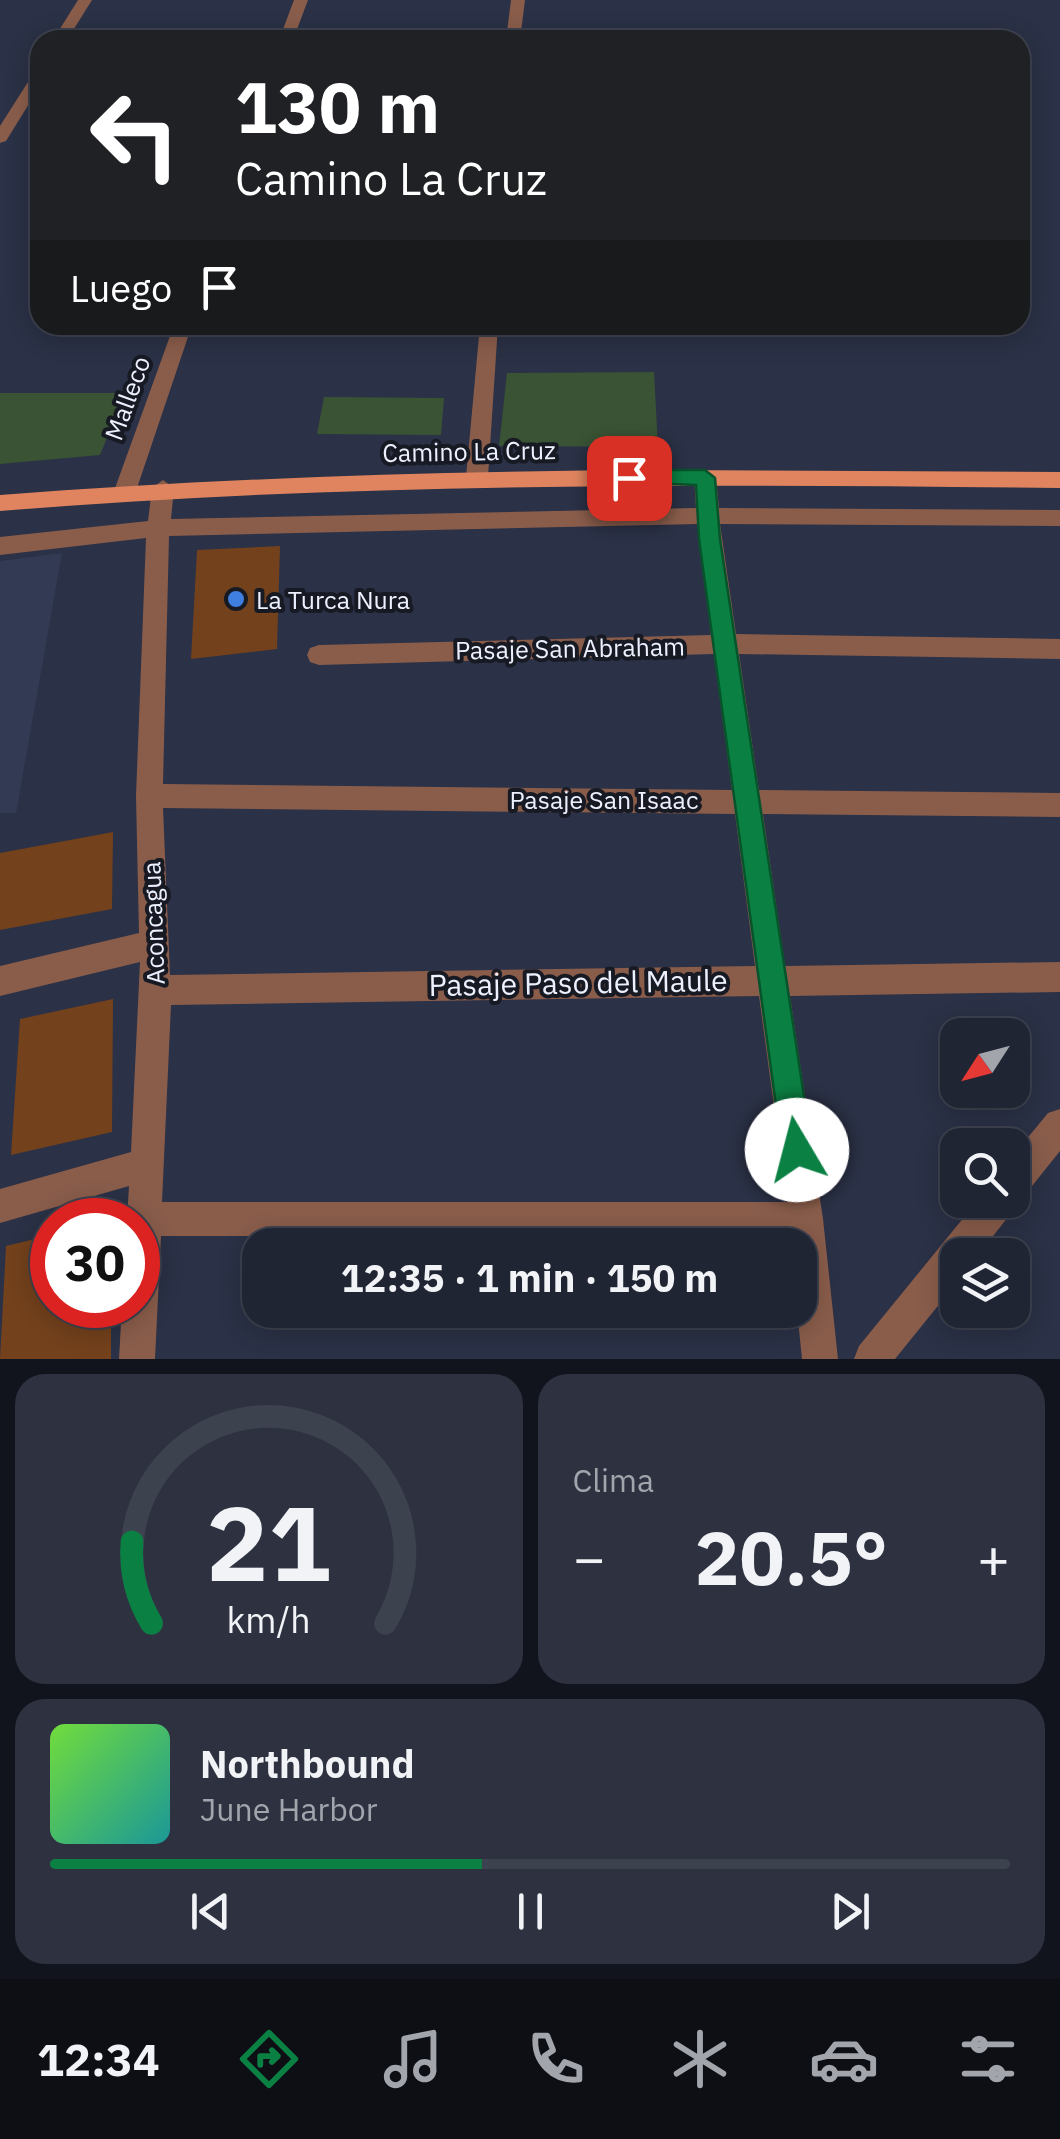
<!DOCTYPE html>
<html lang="es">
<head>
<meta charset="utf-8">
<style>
	body { margin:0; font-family:"IBM Plex Sans",sans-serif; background:#2d3140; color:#f1f3f6; height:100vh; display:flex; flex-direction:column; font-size:38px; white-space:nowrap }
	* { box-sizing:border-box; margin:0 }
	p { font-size:32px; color:#a2a5ac }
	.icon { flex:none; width:55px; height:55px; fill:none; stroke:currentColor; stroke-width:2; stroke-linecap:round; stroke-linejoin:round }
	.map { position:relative; height:1359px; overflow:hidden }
	.sheet { display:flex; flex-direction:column; gap:15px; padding:15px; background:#12141d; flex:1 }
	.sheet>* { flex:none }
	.top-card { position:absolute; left:30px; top:30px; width:1000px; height:305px; border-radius:30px; box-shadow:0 5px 25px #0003,0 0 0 2px #3d424f; background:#202124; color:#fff; overflow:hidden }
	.needle { width:65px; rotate:234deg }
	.controls { position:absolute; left:940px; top:1018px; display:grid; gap:20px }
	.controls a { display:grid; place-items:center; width:90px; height:90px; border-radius:20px; background:#202534; box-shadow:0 5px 25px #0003,0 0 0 2px #3d424f; font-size:50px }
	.speed { position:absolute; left:30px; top:1198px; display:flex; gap:20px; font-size:50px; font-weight:700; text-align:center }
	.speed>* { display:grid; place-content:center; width:130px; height:130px; border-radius:50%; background:#202534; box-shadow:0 5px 25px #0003,0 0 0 2px #3d424f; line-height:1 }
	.speed .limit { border:15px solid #d22; background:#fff; color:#111 }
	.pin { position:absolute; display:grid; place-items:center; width:85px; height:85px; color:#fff; margin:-42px; border-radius:20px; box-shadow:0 5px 15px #0006 }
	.me { position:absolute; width:110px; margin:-55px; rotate:352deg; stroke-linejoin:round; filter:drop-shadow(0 0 8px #0008) }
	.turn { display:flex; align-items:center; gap:35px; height:210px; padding:0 40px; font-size:45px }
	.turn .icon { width:130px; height:130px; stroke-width:2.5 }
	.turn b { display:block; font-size:70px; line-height:85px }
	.then { display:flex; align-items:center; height:95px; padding:0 40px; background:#0003; gap:20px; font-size:38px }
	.big { font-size:75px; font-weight:800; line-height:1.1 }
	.sheet .widget { flex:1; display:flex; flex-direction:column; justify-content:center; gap:15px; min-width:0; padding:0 35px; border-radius:30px; background:#2d3140 }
	.sheet .dial { align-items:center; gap:0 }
	.dial svg { height:260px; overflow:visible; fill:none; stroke:#3d424f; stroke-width:7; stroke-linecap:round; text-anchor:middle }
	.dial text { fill:#f1f3f6; stroke:none }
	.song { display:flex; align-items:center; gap:30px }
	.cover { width:120px; height:120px; border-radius:15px; background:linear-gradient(135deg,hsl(100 70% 55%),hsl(180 70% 35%)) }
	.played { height:10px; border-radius:5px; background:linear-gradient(90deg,#0b8043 45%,#3d424f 45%) }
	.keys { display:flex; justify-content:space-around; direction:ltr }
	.heat { display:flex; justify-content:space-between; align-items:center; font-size:55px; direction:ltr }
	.sheet .tiles { flex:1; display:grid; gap:15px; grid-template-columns:1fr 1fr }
	.widget:last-child { grid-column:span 2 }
	.trip { position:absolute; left:242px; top:1228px; width:575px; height:100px; border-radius:30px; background:#202534; box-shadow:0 5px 25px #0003,0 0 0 2px #3d424f; font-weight:800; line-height:100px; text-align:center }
	.tabs { display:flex; height:160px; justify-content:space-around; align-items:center; background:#0d0f15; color:#a2a5ac }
	.tabs .icon { width:70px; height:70px }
	.tabs .current { color:#0b8043 }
	.tabs b { font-size:45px; color:#f1f3f6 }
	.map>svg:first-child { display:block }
	.built { fill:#333b54 }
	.green { fill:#395334 }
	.building { fill:#73411c }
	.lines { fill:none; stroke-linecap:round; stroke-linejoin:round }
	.minor { fill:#8a5d4b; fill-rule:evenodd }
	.major { fill:#e0845f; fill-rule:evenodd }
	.route { fill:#0b8043; stroke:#07532c; stroke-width:2.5 }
	.shop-dot { fill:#3f7fe0; stroke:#171a23; stroke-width:4 }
	.labels { text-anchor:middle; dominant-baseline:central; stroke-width:8; stroke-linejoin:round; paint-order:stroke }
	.street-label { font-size:25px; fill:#edf1ff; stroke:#171a23 }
	.poi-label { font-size:25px; fill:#edf1ff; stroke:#171a23; text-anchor:start }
	.near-street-label { font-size:30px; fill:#edf1ff; stroke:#171a23 }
</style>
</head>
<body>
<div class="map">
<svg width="1060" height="1359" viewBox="0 0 1060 1359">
	<rect width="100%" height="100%" fill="#2b3146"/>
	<!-- built -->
	<path class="built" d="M62,553L16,813H0V561Z"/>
	<!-- green -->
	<g class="green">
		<path d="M654,372L658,447L499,446L507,373Z"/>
		<path d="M0,393H125L100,455L0,464Z"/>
		<path d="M324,397L444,398L441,435L317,434Z"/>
	</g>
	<!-- building -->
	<g class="building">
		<path d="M280,546L277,649L191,659L197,550Z"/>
		<path d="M113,832L112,909L0,930V853Z"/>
		<path d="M113,999L112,1132L11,1155L20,1019Z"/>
		<path d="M52,1235V1305H111V1359H0L6,1246Z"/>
	</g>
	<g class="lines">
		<!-- minor -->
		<g class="minor">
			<path d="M78,0H92L67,40H53Z"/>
			<path d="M294,0H308L293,40H279Z"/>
			<path d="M511,0H525L520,40H506Z"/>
			<path d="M40,70V86L6,141L0,143V126L35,71Z"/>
			<path d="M174,325H192L136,491L133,497H117L114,491Z"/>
			<path d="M480,325H498L488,477L477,485L466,477Z"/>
			<path d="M705,469L716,477L719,508L1060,510V526L720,524L736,634L1060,639V659L739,654L759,790L1060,793V817L763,814L785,966L1060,962V992L790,996L823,1219L838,1359H802L797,1310L800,1245H791L790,1236H161L155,1359H119L122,1305H138V1220H127L129,1186L0,1223V1189L131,1152L140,962L0,996V966L139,933L136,796L146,538L0,555V537L148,521L152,488L163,480L174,488L171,519L696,508L694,477ZM698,524L711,635L319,645L310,648L307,655L310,662L319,665L714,654L732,790L163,784L169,536ZM163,808L735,814L755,966L170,975ZM759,996L787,1202H162L171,1005Z"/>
			<path d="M1060,1109V1151L1024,1196L1017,1199L1012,1212L978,1255H958V1281L895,1359H854L859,1346L978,1200H1012V1157L1048,1113Z"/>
		</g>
		<!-- major -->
		<path class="major" d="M662,470L1060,472V488C706,484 353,482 0,511V495C221,478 441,471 662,470Z"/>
	</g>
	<!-- route -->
	<path class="route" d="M629,470H705L715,478L720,539L812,1150L807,1161L797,1165L786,1161L782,1150L699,539L696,485L622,482L619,478Z"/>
	<!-- markers -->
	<circle class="shop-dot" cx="236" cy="599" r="10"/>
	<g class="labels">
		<!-- street labels -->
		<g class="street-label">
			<text transform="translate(127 398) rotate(-70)">Malleco</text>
			<text transform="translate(469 451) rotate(-1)">Camino La Cruz</text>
			<text transform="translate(570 648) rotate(-1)">Pasaje San Abraham</text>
			<text x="604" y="799">Pasaje San Isaac</text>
			<text transform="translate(153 923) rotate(-92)">Aconcagua</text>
		</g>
		<!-- poi labels -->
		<g class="poi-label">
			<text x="256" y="599">La Turca Nura</text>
		</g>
		<!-- near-street labels -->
		<g class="near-street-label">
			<text transform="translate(578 982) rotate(-1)">Pasaje Paso del Maule</text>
		</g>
	</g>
</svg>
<div class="controls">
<a><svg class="needle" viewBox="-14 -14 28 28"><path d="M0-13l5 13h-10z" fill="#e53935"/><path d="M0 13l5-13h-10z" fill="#a2a5ac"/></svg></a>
<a><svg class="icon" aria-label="search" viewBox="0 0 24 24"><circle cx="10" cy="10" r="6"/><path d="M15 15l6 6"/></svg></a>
<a><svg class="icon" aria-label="layers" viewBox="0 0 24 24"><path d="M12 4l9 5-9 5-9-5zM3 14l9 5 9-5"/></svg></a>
</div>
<div class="speed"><div class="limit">30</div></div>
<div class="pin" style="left:629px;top:478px;background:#d93025"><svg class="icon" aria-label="arrive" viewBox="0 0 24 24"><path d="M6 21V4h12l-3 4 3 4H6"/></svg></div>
<svg class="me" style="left:797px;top:1150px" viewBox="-20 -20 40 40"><circle r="19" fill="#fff"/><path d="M0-13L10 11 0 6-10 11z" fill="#0b8043"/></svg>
<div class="trip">12:35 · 1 min · 150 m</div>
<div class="top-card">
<div class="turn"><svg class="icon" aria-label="left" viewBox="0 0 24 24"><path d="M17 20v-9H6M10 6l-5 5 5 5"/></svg><div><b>130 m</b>Camino La Cruz</div></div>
<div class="then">Luego<svg class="icon" aria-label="arrive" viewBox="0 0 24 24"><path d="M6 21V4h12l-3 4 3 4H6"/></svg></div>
</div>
</div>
<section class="sheet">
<div class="tiles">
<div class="widget dial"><svg viewBox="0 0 100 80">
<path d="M14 69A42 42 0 1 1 86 69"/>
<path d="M14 69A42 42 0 0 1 8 44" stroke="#0b8043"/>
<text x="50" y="56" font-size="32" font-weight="700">21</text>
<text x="50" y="72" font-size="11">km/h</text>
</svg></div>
<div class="widget"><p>Clima</p>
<div class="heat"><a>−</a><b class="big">20.5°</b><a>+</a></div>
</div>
<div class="widget">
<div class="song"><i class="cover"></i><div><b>Northbound</b><p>June Harbor</p></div></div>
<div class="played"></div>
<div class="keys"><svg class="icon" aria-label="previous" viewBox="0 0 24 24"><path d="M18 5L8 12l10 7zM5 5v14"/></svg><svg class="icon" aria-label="pause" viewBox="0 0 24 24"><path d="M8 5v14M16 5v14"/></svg><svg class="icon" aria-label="next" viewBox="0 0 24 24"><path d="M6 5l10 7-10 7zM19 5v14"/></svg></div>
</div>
</div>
</section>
<nav class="tabs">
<b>12:34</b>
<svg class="icon current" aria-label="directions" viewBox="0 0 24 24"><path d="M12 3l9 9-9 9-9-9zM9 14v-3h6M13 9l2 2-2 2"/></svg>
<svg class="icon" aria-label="music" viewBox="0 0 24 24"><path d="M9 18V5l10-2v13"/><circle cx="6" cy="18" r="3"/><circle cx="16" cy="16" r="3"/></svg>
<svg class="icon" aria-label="phone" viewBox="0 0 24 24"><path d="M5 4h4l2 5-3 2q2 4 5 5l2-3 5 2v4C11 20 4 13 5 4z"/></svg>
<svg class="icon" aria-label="climate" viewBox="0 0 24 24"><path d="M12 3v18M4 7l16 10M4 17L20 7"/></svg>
<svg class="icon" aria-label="car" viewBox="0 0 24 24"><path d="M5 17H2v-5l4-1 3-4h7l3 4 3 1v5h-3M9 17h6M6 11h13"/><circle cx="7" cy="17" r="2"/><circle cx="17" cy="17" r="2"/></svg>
<svg class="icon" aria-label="filters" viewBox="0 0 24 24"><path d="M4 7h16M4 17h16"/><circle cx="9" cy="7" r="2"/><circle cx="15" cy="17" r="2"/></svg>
</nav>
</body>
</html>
